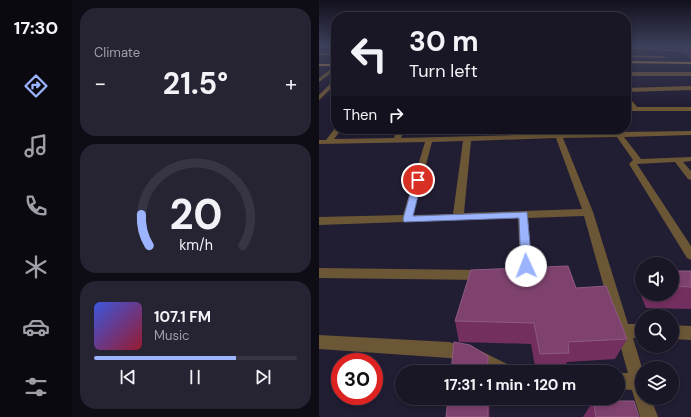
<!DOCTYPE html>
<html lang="en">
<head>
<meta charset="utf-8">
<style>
	body { margin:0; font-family:"DM Sans",sans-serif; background:#262332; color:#f1f3f6; height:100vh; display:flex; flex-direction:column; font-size:15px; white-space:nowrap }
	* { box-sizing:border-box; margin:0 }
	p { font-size:13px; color:#9f9fa7 }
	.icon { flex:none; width:22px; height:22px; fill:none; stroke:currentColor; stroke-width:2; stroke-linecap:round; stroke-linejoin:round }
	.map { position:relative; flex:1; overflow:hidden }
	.panel { display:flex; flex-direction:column; gap:8px; padding:8px; background:#0e0c15; width:247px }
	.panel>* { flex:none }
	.banner { position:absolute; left:12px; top:12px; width:300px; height:122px; border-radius:16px; box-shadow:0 2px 6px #0003,0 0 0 1px #373543; background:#191626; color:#f1f3f6; overflow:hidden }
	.fabs { position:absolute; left:316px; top:257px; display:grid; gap:8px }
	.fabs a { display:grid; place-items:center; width:44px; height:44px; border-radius:50%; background:#191626; box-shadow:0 2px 6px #0003,0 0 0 1px #373543; font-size:20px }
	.speed { position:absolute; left:12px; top:353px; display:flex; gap:8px; font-size:20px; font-weight:700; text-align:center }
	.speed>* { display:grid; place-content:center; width:52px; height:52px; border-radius:50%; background:#191626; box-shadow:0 2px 6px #0003,0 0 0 1px #373543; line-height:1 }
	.speed .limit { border:6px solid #d22; background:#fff; color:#111 }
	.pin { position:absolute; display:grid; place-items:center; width:34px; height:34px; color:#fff; margin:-17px; border:2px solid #fff; border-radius:50%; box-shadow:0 1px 4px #0007 }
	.me { position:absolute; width:44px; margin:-22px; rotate:358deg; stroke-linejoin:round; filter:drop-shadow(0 0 3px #0008) }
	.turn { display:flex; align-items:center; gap:14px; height:84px; padding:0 12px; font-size:18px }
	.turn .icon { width:52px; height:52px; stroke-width:2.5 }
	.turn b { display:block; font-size:28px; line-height:34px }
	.then { display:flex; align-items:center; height:38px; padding:0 12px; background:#0003; gap:8px; font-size:15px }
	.big { font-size:30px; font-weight:700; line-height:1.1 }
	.panel .tile { flex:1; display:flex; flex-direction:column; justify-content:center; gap:6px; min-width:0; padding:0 14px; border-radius:16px; background:#262332 }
	.panel .dial { align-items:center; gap:0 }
	.dial svg { height:104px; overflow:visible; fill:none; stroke:#373543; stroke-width:7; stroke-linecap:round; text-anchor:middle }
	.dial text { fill:#f1f3f6; stroke:none }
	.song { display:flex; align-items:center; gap:12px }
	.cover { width:48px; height:48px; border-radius:6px; background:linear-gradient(135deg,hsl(230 70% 55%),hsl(350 70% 35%)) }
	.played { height:4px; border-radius:2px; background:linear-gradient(90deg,#9cb4fd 70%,#373543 70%) }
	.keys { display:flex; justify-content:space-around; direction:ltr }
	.heat { display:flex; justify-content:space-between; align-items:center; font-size:22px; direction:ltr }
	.trip { position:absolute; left:76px; top:365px; width:230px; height:40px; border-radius:20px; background:#191626; box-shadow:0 2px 6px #0003,0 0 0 1px #373543; font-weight:700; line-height:40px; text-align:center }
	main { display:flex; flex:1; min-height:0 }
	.tab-bar { display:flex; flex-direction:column; width:72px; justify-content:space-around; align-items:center; background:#0a090f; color:#9f9fa7 }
	.tab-bar .icon { width:28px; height:28px }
	.tab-bar .active { color:#9cb4fd }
	.tab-bar b { font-size:18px; color:#f1f3f6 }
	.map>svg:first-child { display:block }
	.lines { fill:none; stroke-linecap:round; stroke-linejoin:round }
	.minor { fill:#6b5636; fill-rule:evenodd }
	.major { fill:#b58a44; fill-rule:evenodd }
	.wall { fill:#732f60 }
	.shaded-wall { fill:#4d2047 }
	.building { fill:#7f426f; stroke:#8e5a83 }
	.route { fill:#9cb4fd; stroke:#6575a4 }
</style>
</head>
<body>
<main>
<nav class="tab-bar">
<b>17:30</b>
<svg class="icon active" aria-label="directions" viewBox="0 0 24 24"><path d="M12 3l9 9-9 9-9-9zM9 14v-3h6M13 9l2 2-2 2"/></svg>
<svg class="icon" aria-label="music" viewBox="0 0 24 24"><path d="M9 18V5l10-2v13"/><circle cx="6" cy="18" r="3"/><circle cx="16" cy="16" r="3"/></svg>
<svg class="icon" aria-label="phone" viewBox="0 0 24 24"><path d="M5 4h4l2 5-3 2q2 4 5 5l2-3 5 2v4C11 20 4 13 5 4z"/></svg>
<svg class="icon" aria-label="climate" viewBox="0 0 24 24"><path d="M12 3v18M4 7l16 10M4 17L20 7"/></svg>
<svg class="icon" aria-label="car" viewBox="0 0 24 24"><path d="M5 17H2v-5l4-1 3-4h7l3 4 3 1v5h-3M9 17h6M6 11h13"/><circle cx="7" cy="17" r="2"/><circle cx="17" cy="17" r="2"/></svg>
<svg class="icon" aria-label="filters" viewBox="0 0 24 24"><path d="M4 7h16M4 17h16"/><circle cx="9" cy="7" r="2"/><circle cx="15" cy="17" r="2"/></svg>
</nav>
<section class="panel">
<div class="tile"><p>Climate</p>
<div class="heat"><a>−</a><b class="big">21.5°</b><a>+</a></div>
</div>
<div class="tile dial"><svg viewBox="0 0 100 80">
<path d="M14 69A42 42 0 1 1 86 69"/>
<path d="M14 69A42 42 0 0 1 8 45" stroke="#9cb4fd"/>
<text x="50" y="56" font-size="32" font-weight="700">20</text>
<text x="50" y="72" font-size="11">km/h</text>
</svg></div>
<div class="tile">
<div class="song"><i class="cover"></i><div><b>107.1 FM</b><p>Music</p></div></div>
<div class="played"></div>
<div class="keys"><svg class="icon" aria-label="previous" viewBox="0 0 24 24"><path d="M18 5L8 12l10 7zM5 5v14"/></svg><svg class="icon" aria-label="pause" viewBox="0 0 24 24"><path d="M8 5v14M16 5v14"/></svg><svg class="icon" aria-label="next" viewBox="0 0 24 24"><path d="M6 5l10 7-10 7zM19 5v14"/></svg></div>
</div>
</section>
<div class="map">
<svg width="372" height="417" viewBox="0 0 372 417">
	<rect width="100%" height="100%" fill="#211d33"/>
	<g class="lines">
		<!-- minor -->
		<g class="minor">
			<path d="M307,47L372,50V52L307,49Z"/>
			<rect x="0" y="53" width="17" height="2"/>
			<path d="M307,55L345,56L347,57L345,58L307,57Z"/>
			<path d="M12,69L16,70L0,82V78Z"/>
			<rect x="307" y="72" width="65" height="4"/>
			<path d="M12,83L17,84L0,100V95Z"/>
			<path d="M372,86V90L307,92V88Z"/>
			<path d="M307,95L309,96L318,107H372V111H307V107H311L307,101Z"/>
			<path d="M17,127V129H23L15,139L75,138L78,129H86L82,138L235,134L233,129H241L243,134L295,133V130H298L302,132L372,131V135L305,137L322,159L372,157V161L364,162L372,171V180L369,179L356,162L318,164L372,246V260L368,258L310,164L314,160L298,137L244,138L274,212L309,324H323V338H314L323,368V398H332L339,417H321L313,390L299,389V373H309L265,216L209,218L213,266L208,276L197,280L193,279L191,275L193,271L200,268L201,266L199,218L0,225V217L84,215L106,142L0,144V140H7ZM237,138L263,209L145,213L152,141ZM144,141L134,214L94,215L113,142Z"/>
			<path d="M0,268L163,270L167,271L169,275L167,279L163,280L0,278Z"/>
			<path d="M353,325L372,326V340L353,339Z"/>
			<path d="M0,335L130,342L162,351L192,366L194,372H170L155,363L130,358L0,349Z"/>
		</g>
		<!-- major -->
		<g class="major">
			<path d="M307,61L372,62V64L307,63Z"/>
			<rect x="0" y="64" width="17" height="2"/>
		</g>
	</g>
	<!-- wall -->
	<g class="wall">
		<path d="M361,46H372V58L367,53L369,49L362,48Z"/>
		<path d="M353,271H372V309L327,308L321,293L323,289V294H353Z"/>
		<path d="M257,288L308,339L296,359L248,362L244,372H217L212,344L140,342L136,321Z"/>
		<path d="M274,401L320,417H264Z"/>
	</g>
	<!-- shaded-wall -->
	<g class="shaded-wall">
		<path d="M169,356L170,372H169Z"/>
		<rect x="169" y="398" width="2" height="19"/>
	</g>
	<!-- building -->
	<g class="building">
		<path d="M249,266L257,288L287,286L308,339L249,342L250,353L221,354L215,323L136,321L152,270Z"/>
		<path d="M353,271H372V287L353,286Z"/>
		<path d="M135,342L151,345L169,356V372H132Z"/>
		<path d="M129,398H169V417H127Z"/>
		<path d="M274,401H315L320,417H277Z"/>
	</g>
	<!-- sky -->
	<linearGradient id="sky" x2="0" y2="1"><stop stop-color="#12101c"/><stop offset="0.44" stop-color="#3d405b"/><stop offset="1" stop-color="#3d405b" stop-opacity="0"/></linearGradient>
	<rect width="372" height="105" fill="url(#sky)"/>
	<!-- route -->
	<path class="route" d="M99,177L103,180L94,216L208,212L213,266L211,269L207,271L203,269L202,266L200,218L85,222L84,219L95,180Z"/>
</svg>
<div class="fabs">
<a><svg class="icon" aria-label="sound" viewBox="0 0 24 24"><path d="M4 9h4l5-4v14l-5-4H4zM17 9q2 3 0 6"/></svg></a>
<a><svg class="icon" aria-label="search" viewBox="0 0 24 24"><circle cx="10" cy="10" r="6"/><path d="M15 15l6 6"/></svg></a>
<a><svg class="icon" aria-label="layers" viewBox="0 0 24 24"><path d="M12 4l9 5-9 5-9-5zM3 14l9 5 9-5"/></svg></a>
</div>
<div class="speed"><div class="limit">30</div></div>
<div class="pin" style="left:99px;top:180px;background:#d93025"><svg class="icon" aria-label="arrive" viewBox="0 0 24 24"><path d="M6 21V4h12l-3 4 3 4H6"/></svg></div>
<svg class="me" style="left:207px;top:266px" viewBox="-20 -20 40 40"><circle r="19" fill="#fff"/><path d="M0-13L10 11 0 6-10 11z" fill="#9cb4fd"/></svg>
<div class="trip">17:31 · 1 min · 120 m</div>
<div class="banner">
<div class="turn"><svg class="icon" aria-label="left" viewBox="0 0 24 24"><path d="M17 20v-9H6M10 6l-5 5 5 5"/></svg><div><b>30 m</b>Turn left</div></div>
<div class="then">Then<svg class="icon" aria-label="right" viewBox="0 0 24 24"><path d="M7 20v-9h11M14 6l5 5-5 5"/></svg></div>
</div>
</div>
</main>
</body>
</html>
